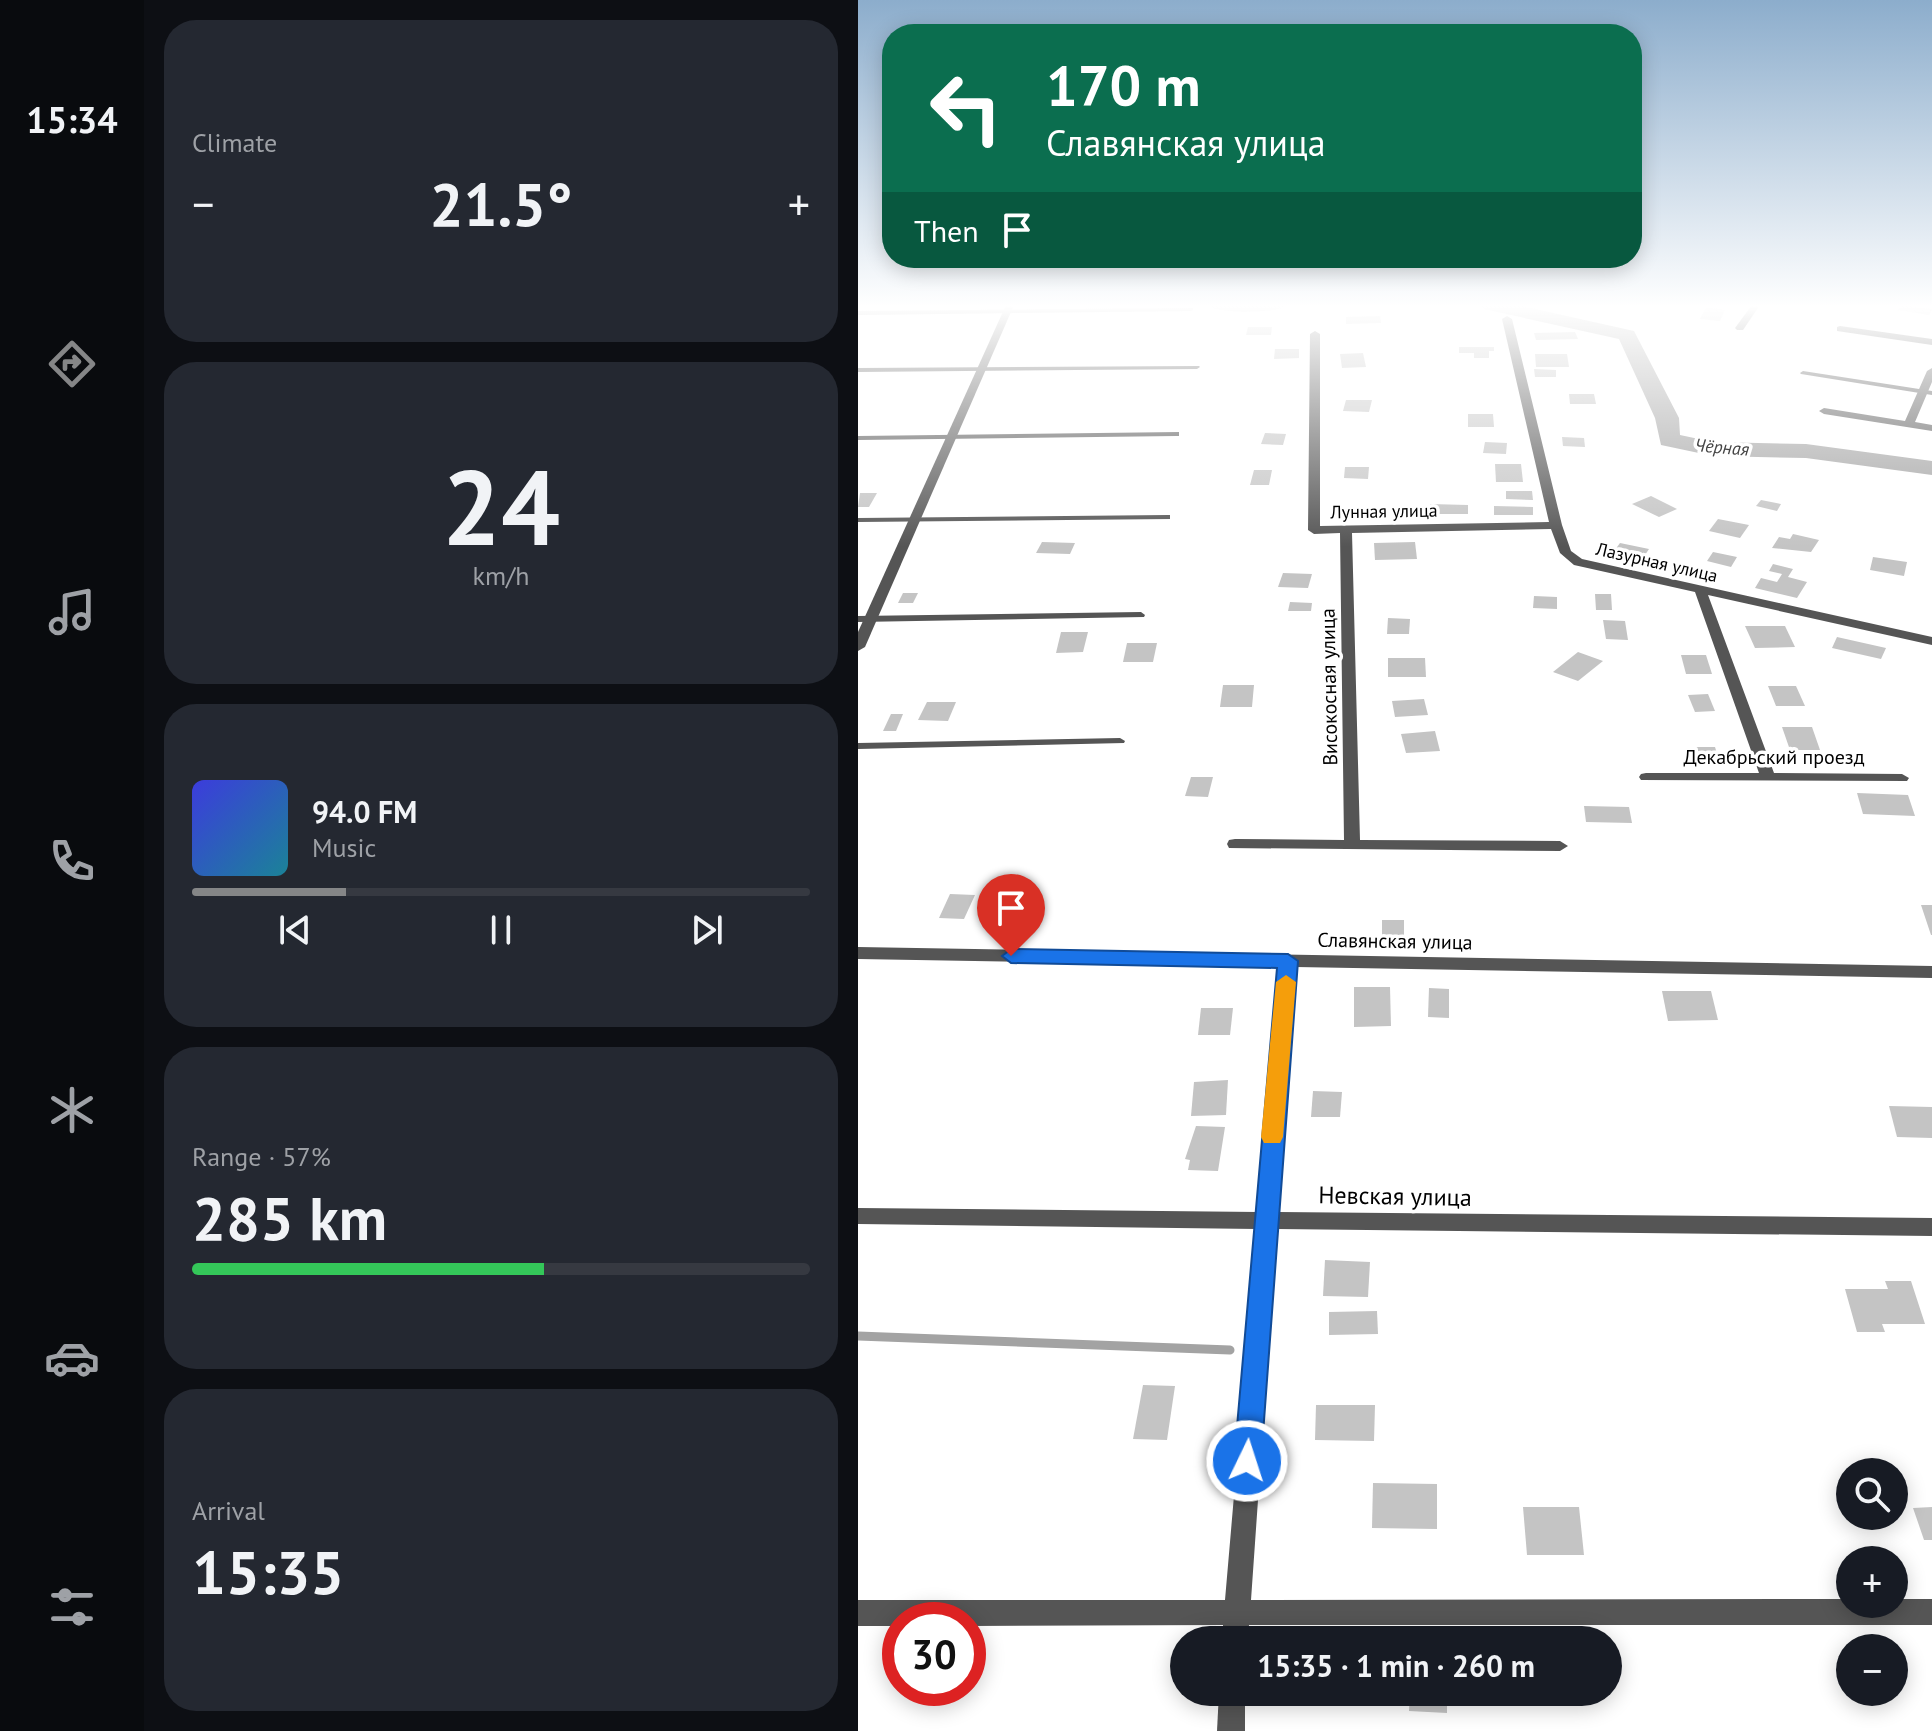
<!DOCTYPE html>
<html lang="en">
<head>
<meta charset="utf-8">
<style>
	body { margin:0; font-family:"PT Sans",sans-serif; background:#242831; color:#f1f3f6; height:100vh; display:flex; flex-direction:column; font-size:30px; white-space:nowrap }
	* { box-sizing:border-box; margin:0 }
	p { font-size:26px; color:#9ea1a6 }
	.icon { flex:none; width:44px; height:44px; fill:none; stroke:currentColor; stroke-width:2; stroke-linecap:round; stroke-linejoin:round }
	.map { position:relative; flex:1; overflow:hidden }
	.sheet { display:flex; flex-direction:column; gap:20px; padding:20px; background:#0d0f14; width:714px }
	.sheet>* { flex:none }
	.hud { position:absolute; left:24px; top:24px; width:760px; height:244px; border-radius:32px; box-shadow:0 4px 20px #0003; background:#0b6e4f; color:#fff; overflow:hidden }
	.tools { position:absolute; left:978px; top:1458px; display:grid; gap:16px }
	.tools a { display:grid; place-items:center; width:72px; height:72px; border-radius:50%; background:#171b24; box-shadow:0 4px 20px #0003; font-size:40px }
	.speed { position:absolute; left:24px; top:1602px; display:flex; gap:16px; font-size:40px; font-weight:700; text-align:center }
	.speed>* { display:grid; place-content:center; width:104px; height:104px; border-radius:50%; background:#171b24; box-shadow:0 4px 20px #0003; line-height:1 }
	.speed .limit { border:12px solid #d22; background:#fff; color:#111 }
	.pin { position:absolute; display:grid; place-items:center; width:68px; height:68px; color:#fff; margin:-82px -34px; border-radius:50% 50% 50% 0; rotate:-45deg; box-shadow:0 0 8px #0007 }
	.pin .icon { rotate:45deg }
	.me { position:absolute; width:88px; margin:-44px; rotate:4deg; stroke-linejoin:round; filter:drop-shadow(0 0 6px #0008) }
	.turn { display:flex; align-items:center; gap:28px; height:168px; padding:0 32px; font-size:36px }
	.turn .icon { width:104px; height:104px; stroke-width:2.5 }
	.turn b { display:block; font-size:56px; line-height:68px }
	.then { display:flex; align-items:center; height:76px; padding:0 32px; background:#0003; gap:16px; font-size:30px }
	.big { font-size:60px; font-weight:700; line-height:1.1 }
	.sheet .widget { flex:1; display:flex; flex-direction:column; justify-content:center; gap:12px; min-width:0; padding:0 28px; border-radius:32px; background:#242831 }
	.sheet .dial { align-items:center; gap:0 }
	.dial b { font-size:104px; line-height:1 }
	.song { display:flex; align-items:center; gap:24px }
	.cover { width:96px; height:96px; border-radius:12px; background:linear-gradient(135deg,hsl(240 70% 55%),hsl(190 70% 35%)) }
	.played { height:8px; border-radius:4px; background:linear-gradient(90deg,#858687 25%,#363941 25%) }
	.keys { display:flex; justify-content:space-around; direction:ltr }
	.heat { display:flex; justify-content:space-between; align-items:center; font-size:44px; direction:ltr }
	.charge { height:12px; border-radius:6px; background:linear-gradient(90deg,#34c759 57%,#363941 0) }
	.trip { position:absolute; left:312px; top:1626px; width:452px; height:80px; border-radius:40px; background:#171b24; box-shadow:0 4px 20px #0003; font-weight:700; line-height:80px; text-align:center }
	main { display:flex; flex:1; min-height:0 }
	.tab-bar { display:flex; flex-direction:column; width:144px; justify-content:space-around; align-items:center; background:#090b0e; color:#9ea1a6 }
	.tab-bar .icon { width:56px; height:56px }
	.tab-bar .on { color:#858687 }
	.tab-bar b { font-size:36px; color:#f1f3f6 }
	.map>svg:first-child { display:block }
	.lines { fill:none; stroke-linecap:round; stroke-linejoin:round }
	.stream { stroke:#a3a3a3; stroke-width:9 }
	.river { fill:#a3a3a3; fill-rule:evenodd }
	.building { fill:#c4c4c4 }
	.lane { fill:#555; fill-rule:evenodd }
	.street { fill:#555; fill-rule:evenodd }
	.route { fill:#1a73e8; stroke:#114b97; stroke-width:2 }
	.slow { fill:#f59e0b }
	.labels { text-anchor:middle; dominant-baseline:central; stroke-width:7; stroke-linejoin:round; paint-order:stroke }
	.far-water-label { font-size:18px; font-style:italic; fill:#444; stroke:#fff }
	.far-street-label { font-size:18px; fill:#000; stroke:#fff }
	.street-label { font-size:20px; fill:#000; stroke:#fff }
	.near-street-label { font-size:24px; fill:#000; stroke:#fff }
</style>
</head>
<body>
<main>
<nav class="tab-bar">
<b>15:34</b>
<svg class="icon on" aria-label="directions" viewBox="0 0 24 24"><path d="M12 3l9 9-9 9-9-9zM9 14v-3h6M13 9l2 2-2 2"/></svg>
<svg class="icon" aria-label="music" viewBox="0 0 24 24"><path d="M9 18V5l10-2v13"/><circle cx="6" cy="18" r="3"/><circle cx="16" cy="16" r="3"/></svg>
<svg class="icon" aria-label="phone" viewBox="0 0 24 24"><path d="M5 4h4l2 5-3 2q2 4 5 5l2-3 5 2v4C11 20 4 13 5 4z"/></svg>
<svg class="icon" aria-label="climate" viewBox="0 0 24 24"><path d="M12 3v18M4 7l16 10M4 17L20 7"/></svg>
<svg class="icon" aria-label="car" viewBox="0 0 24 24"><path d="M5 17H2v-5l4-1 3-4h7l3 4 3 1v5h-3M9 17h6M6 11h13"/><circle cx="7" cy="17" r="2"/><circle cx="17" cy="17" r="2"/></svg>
<svg class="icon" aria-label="filters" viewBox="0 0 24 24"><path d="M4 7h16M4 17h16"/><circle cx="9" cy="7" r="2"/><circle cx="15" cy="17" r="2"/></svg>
</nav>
<section class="sheet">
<div class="widget"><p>Climate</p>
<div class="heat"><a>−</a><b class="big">21.5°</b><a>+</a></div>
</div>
<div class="widget dial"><b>24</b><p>km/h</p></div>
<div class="widget">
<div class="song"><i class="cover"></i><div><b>94.0 FM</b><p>Music</p></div></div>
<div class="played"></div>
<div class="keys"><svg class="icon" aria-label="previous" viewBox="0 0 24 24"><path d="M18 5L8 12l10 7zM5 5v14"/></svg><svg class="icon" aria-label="pause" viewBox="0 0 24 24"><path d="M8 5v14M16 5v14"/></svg><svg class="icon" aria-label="next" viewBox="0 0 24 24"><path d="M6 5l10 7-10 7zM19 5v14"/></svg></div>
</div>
<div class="widget"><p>Range · 57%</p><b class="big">285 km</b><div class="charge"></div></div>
<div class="widget"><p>Arrival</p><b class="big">15:35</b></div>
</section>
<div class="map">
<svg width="1074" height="1731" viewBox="0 0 1074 1731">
	<rect width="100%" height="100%" fill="#fff"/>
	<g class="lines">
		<!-- stream -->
		<path class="stream" d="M0,1336L372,1350"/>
		<!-- river -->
		<g class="river">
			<path d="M349,305H429C420,314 358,314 349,305Z"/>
			<path d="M623,305H659L776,331L821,418L822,435L855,442L948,444L1074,461V475L948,458L855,456L803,445L797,418L761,339L626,309Z"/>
		</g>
	</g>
	<!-- building -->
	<g class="building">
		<path d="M1043,305L1074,309V310L1071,315L1040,310Z"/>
		<path d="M848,307L867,310L862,321L842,319Z"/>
		<path d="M522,316L523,323L488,324V317Z"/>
		<path d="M390,327H414L413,335H388Z"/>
		<path d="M717,332L720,339L678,340L676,333Z"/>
		<path d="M601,347H636V351H631V358H616V353H601Z"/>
		<path d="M417,349H441V358L416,359Z"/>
		<path d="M505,353L508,367L484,368L482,354Z"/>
		<path d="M677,354H709L711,367H678Z"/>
		<path d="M676,369L698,370V377H677Z"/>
		<path d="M711,394H736L738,404H712Z"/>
		<path d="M488,400H514L511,412L485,411Z"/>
		<path d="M610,414H635L636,427H610Z"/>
		<path d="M407,433L428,434L425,445L403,444Z"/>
		<path d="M704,437L726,438L727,447L705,446Z"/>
		<path d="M627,442L649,443L648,454L625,453Z"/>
		<path d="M637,464H663L665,482H638Z"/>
		<path d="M487,467H511L510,479L486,478Z"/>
		<path d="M396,470H414L411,485H392Z"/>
		<path d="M648,491H674L675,500L648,499Z"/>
		<path d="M2,493H19L11,507H0Z"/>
		<path d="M793,496L819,509L801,517L774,504Z"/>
		<path d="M903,500L923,504L919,511L898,506Z"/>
		<path d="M572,504L610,505V514H572Z"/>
		<path d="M636,506L675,507V515H636Z"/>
		<path d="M860,519L891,525L882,538L851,531Z"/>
		<path d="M935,534L961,540L953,552L914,548L921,537L932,539Z"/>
		<path d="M184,542L217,543L212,554L178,553Z"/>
		<path d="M557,542L559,559L517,560L516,543Z"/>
		<path d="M762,543L791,549L781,564L751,558Z"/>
		<path d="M855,552L879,557L873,567L849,561Z"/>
		<path d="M1015,557L1049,562L1046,576L1012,570Z"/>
		<path d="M915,564L935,569L930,577L949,582L939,598L897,588L903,578L919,582L924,574L911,571Z"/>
		<path d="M425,573L454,574L450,588L420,587Z"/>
		<path d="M45,593H60L55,603H40Z"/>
		<path d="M737,594H753L754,610H738Z"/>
		<path d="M676,596L699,597V609L675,608Z"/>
		<path d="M432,602L454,603L453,611H430Z"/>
		<path d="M530,618L552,619L551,634H529Z"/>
		<path d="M745,620L767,621L770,640L748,639Z"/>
		<path d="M887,626H927L937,647L897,648Z"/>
		<path d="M203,632H230L225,652L198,653Z"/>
		<path d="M979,637L1028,648L1023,659L974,648Z"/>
		<path d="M269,643H299L295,662H265Z"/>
		<path d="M720,652L745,661L720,681L695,672Z"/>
		<path d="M823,655H848L854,674H828Z"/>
		<path d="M530,658H567L568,677H530Z"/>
		<path d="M365,685H396L394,707H362Z"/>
		<path d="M910,686H938L947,706H918Z"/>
		<path d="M850,694L857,711L837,712L830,695Z"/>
		<path d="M566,699L570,715L537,717L534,701Z"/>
		<path d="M69,702H98L90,721L60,720Z"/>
		<path d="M33,714H45L38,731H25Z"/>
		<path d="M924,727H954L962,750H932Z"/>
		<path d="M577,731L582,751L548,753L543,734Z"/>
		<path d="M835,747H857L860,757H838Z"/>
		<path d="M333,777H355L350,797L327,796Z"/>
		<path d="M999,793L1050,795L1057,816L1005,814Z"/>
		<path d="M726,806L771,807L774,823L728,822Z"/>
		<path d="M92,894L117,895L106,919L81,918Z"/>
		<path d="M1063,905H1074V935H1073Z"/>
		<rect x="524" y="920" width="22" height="16"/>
		<path d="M496,987H532L533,1026L496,1027Z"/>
		<path d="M571,988L591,989V1018L570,1017Z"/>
		<path d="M804,991H853L860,1020L810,1021Z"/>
		<path d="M343,1008H375L372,1035H340Z"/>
		<path d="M370,1080L368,1115L333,1116L336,1082Z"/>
		<path d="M455,1091L484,1092L482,1117H453Z"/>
		<path d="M1031,1106L1074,1107V1138L1039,1137Z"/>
		<path d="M338,1126L367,1127L360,1171L330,1170L332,1160L327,1159Z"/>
		<path d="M467,1260L512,1262L510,1297L465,1296Z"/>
		<path d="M1027,1281H1053L1067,1324H1024L1027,1332H999L987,1289H1030Z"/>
		<path d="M519,1311L520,1334L471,1335V1312Z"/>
		<path d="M285,1385L317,1386L309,1440L275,1439Z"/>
		<path d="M458,1405H517L516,1441L457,1440Z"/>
		<path d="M515,1483L579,1484V1529L514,1528Z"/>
		<path d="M665,1507H721L726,1555H669Z"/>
		<path d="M1074,1507V1540H1066L1055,1508Z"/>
		<path d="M552,1692H589V1713L551,1711Z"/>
	</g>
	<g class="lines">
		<!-- lane -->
		<g class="lane">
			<path d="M335,308V310L333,311L0,315V311Z"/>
			<path d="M341,366L342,367L339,369L0,372V368Z"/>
			<path d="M945,371L1074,391V395L943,374L942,373Z"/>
			<path d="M321,432V436H318L0,440V436Z"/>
			<path d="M309,515H312V519L0,522V518Z"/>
			<path d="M283,612L287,615L286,617L0,622V616Z"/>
			<path d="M262,738L267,741L266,743L0,749V743Z"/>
		</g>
		<!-- street -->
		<g class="street">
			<path d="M148,305H156L7,647L0,651V632Z"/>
			<path d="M894,305H902L885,330H879L877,328Z"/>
			<path d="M649,316L654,319L704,525L713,551L724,559L1074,637V645L850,595L916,773L1044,774L1051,778L1049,781L783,780L781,777L783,774L788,773H901L837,592L716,565L702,553L693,529L494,533L502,840L702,841L710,846L702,851L371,848L369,844L371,840L377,839L486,840L482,533L456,534L450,530L452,334L457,331L462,334V526L691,522L644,319Z"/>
			<path d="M982,326L1074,339V345L979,331V327Z"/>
			<path d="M1074,368V382L1057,422L1074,425V431L966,414L961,411L966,408L1047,421L1069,371Z"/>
			<path d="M0,947L1074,966V978L438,967L421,1212L1074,1218V1236L419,1229L393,1600L992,1599V1604H1036V1599H1074V1625H391L390,1640H364L365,1625L110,1626V1620H42V1626H0V1600H367L399,1229L0,1224V1208L400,1212L421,966L0,959Z"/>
			<path d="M361,1692H387V1731H359Z"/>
		</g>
	</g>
	<!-- sky -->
	<linearGradient id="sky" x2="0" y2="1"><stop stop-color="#8cadcc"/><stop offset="0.56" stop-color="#fff"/><stop offset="1" stop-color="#fff" stop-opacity="0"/></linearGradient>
	<rect width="1074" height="547" fill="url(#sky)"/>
	<!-- route -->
	<path class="route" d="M153,949L430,954L440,961L403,1461L399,1470L389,1474L380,1470L376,1461L419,968L153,963L144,956Z"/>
	<!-- slow -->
	<path class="slow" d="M428,975L438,982L425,1137L422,1143H406L403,1137L418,982Z"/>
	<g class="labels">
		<!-- far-water labels -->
		<g class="far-water-label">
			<text transform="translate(864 447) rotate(5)">Чёрная</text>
		</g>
		<!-- far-street labels -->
		<g class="far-street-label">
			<text transform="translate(526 511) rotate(-1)">Лунная улица</text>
			<text transform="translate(799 562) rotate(13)">Лазурная улица</text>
		</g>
		<!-- street labels -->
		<g class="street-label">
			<text transform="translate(471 687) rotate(-91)">Високосная улица</text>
			<text x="916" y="757">Декабрьский проезд</text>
			<text transform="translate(537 941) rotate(1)">Славянская улица</text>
		</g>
		<!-- near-street labels -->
		<g class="near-street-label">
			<text transform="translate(537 1196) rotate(1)">Невская улица</text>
		</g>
	</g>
</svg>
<div class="tools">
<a><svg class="icon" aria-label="search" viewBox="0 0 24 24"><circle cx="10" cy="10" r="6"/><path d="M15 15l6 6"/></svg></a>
<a>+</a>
<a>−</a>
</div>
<div class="speed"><div class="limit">30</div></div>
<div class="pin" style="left:153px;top:956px;background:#d93025"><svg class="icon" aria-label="arrive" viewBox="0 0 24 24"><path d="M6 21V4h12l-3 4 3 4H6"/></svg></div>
<svg class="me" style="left:389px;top:1461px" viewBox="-20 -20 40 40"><circle r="17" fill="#1a73e8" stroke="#fff" stroke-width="3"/><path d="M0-11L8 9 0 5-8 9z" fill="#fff"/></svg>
<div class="trip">15:35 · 1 min · 260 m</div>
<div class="hud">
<div class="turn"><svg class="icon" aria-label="left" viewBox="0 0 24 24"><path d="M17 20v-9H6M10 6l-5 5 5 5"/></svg><div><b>170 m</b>Славянская улица</div></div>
<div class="then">Then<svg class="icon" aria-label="arrive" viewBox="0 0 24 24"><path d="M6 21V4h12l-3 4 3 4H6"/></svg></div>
</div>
</div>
</main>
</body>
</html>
